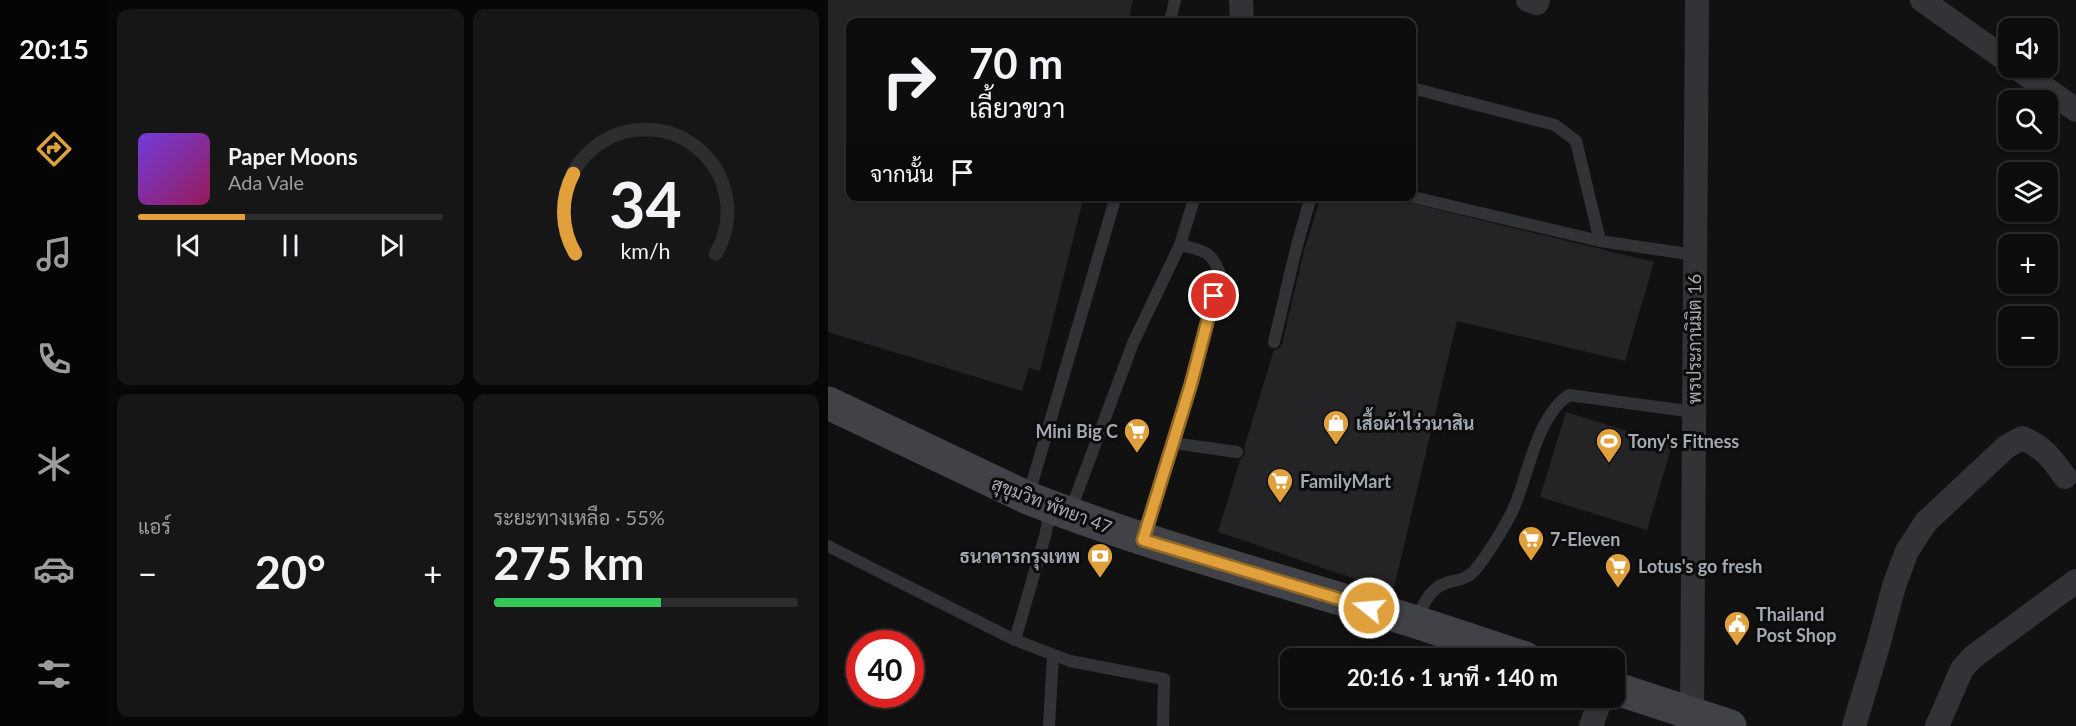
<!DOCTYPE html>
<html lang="th">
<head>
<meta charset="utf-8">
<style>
	body { margin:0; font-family:Lato,Sarabun,sans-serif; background:#161617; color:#f1f3f6; height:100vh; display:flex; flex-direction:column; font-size:22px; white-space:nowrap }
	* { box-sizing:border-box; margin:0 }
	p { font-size:20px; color:#9a9c9e }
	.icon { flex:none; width:33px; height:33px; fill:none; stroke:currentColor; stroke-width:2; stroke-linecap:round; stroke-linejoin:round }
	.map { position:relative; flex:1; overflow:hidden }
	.sheet { display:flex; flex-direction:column; gap:9px; padding:9px; background:#070708; width:720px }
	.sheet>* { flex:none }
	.banner { position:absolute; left:18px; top:18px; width:570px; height:183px; border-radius:12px; box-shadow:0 2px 4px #0004,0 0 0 2px #2d2d2e; background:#0d0d0e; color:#f1f3f6; overflow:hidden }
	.controls { position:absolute; left:1170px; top:18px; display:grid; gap:12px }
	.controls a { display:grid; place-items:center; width:60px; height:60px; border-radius:12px; background:#0d0d0e; box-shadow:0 2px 4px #0004,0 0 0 2px #2d2d2e; font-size:30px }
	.speed { position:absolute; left:18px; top:630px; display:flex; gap:12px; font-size:30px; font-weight:700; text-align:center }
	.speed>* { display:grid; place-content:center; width:78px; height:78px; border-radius:50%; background:#0d0d0e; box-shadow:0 2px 4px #0004,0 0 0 2px #2d2d2e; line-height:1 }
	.speed .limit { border:9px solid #d22; background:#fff; color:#111 }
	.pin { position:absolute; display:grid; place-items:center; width:51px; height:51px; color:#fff; margin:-26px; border:3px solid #fff; border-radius:50%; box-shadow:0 2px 6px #0007 }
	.me { position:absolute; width:66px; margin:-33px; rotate:287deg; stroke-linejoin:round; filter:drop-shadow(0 0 4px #0008) }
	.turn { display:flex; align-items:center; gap:21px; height:126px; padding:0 24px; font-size:27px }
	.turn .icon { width:78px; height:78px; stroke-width:2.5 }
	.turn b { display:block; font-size:42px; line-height:51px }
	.then { display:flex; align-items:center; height:57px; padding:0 24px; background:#0003; gap:12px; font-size:22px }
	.big { font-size:45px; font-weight:700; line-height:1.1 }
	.sheet .widget { flex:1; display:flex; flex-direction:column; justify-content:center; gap:9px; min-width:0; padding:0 21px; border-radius:12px; background:#161617 }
	.sheet .dial { align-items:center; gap:0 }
	.dial svg { height:156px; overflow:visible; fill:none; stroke:#2d2d2e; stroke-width:7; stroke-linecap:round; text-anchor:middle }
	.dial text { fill:#f1f3f6; stroke:none }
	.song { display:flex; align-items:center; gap:18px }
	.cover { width:72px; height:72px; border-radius:9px; background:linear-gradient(135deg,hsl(260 70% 55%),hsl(330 70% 35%)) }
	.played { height:6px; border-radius:3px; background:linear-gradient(90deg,#e0a03b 35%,#2d2d2e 35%) }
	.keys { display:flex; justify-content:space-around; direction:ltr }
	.heat { display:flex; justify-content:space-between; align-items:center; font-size:33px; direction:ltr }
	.charge { height:9px; border-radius:4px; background:linear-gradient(90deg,#34c759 55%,#2d2d2e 0) }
	.sheet .tiles { flex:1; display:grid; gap:9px; grid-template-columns:repeat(2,1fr) }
	.trip { position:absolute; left:452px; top:648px; width:345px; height:60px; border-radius:12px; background:#0d0d0e; box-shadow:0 2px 4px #0004,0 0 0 2px #2d2d2e; font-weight:700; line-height:60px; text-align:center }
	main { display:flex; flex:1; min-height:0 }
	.menu { display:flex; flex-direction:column; width:108px; justify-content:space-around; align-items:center; background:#050506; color:#9a9c9e }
	.menu .icon { width:42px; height:42px }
	.menu .active { color:#e0a03b }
	.menu b { font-size:27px; color:#f1f3f6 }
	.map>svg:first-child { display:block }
	.building { fill:#242426 }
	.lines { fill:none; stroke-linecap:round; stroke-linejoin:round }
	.lane { stroke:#323337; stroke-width:12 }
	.street { stroke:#323337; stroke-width:24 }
	.secondary { stroke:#414247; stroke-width:33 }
	.route-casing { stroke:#926826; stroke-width:15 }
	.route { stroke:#e0a03b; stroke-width:10 }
	.labels { text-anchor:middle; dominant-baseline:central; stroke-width:6; stroke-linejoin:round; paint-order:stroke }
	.street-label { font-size:18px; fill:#a3a9b2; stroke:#0c0c0d }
	.poi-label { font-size:18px; font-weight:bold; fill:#a3a9b2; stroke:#0c0c0d; text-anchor:start }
</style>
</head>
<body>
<main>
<nav class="menu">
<b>20:15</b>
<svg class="icon active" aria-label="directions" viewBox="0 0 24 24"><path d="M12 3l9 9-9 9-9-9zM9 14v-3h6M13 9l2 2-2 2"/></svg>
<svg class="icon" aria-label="music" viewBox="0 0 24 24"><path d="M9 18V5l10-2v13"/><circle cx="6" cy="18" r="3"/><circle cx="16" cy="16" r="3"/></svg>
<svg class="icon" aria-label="phone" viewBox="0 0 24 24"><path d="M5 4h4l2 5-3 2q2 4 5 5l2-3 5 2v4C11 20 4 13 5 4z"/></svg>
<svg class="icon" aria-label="climate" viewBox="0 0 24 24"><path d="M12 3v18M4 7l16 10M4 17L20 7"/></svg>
<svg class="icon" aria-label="car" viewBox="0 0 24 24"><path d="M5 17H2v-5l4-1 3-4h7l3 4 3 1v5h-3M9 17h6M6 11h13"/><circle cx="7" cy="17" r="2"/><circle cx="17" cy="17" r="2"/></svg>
<svg class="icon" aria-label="filters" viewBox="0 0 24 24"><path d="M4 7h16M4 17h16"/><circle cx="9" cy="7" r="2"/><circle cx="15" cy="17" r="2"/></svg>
</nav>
<section class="sheet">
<div class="tiles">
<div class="widget">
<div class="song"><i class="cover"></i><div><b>Paper Moons</b><p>Ada Vale</p></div></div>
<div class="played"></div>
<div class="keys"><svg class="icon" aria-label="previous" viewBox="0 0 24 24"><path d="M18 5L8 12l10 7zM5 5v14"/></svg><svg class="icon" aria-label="pause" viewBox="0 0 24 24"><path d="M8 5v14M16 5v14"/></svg><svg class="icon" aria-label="next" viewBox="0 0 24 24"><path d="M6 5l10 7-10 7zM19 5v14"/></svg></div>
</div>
<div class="widget dial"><svg viewBox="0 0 100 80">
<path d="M14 69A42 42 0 1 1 86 69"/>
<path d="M14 69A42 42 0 0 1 13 28" stroke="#e0a03b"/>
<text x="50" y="56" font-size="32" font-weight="700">34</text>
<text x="50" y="72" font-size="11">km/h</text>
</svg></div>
<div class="widget"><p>แอร์</p>
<div class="heat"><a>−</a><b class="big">20°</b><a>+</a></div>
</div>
<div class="widget"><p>ระยะทางเหลือ · 55%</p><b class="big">275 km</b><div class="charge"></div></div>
</div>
</section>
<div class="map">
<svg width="1248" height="726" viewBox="0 0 1248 726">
	<rect width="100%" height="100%" fill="#111112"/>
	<!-- building -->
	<g class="building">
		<path d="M0,0H305L300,22H22V196H256L212,371L201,368L194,391L0,332Z"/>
		<path d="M493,196H554L826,262L797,361L629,321L565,592L390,532L412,460L417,454L416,448L446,350L452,348L454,344L476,251Z"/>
		<path d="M738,412L844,445L819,530L712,497Z"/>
	</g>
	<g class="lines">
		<!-- lane -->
		<g class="lane">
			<path d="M342,22L347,0"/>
			<path d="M584,88L727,125L748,141L772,241"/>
			<path d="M581,196L772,241L867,255"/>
			<path d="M446,342L468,249L483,196"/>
			<path d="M345,443L409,452"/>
			<path d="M200,497L288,196"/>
			<path d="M242,512L305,343L352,245L367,196"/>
			<path d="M316,539L363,384L392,274C383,250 376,251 352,245"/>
			<path d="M0,546L187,640L242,661L336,679L335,726"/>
			<path d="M587,621C595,606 601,589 618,583C624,581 634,580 640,576C652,569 677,526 684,512C701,476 707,418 741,395L866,412"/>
			<path d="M187,640L217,536L223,508"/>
			<path d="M221,726L225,655"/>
		</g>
		<!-- street -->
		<g class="street">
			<path d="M413,0L414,22"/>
			<path d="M700,0L709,3L710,0"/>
			<path d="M1094,0L1180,61"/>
			<path d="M1189,68L1248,110"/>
			<path d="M763,726L773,698"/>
			<path d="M859,726L864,713L869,0"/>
			<path d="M1026,726L1050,646L1066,586L1079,551L1098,522L1178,447L1194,438C1215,446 1225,460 1237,477"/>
			<path d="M1109,726L1134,669L1145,657L1248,581"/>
		</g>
		<!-- secondary -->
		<g class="secondary">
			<path d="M0,403L200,498C326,547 456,581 585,621C622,633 660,646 697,658"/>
			<path d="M786,688L902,726"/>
		</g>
	</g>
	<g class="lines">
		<!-- route casing -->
		<g class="route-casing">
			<path id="route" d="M386,296L363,384L315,540L541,608"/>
		</g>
		<!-- route -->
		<use href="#route" class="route"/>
	</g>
	<!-- icons -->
	<defs>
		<g id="shop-pin" transform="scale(1.35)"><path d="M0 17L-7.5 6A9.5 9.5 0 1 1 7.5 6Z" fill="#e0a03b" stroke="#0c0c0d"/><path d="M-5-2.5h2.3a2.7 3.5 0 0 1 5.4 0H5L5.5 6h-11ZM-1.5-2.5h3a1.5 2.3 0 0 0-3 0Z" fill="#fff"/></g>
		<g id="supermarket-pin" transform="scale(1.35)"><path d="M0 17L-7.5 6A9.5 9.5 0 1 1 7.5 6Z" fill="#e0a03b" stroke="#0c0c0d"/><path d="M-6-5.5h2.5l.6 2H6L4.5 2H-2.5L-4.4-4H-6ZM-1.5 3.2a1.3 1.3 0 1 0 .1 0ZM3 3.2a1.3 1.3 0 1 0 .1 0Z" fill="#fff"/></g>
		<g id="stadium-pin" transform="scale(1.35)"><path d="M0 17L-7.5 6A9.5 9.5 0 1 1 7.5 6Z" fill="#e0a03b" stroke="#0c0c0d"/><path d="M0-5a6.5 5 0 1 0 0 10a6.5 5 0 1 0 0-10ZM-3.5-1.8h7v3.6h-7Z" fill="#fff"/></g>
		<g id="bank-pin" transform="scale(1.35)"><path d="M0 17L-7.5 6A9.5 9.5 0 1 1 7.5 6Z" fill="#e0a03b" stroke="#0c0c0d"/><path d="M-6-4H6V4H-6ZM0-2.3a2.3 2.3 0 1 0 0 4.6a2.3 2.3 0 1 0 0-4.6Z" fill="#fff"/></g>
		<g id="civic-pin" transform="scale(1.35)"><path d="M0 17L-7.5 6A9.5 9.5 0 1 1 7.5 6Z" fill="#e0a03b" stroke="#0c0c0d"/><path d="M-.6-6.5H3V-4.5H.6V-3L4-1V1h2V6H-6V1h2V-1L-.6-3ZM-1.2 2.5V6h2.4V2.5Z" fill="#fff"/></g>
	</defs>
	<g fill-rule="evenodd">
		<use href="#shop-pin" x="508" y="423"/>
		<use href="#supermarket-pin" x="309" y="431"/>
		<use href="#stadium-pin" x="781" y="441"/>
		<use href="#supermarket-pin" x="452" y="481"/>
		<use href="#supermarket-pin" x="703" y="539"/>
		<use href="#bank-pin" x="272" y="556"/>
		<use href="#supermarket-pin" x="790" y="566"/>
		<use href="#civic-pin" x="909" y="624"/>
	</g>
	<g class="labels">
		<!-- street labels -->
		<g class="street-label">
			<text transform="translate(866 339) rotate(-90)">พรประภานิมิต 16</text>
			<text transform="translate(224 505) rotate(21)">สุขุมวิท พัทยา 47</text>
		</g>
		<!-- poi labels -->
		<g class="poi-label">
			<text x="528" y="423">เสื้อผ้าไร่วนาสิน</text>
			<text x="290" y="431" text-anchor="end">Mini Big C</text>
			<text x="800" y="441">Tony's Fitness</text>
			<text x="472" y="481">FamilyMart</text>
			<text x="722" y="539">7-Eleven</text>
			<text x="252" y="556" text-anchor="end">ธนาคารกรุงเทพ</text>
			<text x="810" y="566">Lotus's go fresh</text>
			<text x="928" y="614">Thailand<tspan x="928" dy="21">Post Shop</tspan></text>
		</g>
	</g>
</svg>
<div class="controls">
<a><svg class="icon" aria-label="sound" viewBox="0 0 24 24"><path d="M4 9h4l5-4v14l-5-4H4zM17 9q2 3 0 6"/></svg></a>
<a><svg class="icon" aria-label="search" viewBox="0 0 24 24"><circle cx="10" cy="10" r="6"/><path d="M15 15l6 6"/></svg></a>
<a><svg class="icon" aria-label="layers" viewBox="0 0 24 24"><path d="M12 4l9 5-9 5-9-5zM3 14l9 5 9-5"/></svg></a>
<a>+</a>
<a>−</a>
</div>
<div class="speed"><div class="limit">40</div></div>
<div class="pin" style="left:386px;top:296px;background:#d93025"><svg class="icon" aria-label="arrive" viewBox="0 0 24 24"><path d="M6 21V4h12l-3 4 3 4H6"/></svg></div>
<svg class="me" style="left:541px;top:608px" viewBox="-20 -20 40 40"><circle r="17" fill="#e0a03b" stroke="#fff" stroke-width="3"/><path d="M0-11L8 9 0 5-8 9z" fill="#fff"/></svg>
<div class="trip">20:16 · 1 นาที · 140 m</div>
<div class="banner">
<div class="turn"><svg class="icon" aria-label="right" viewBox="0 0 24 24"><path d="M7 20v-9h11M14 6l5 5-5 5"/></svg><div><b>70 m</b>เลี้ยวขวา</div></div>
<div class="then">จากนั้น<svg class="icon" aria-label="arrive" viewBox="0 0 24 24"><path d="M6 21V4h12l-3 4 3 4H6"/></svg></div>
</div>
</div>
</main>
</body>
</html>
